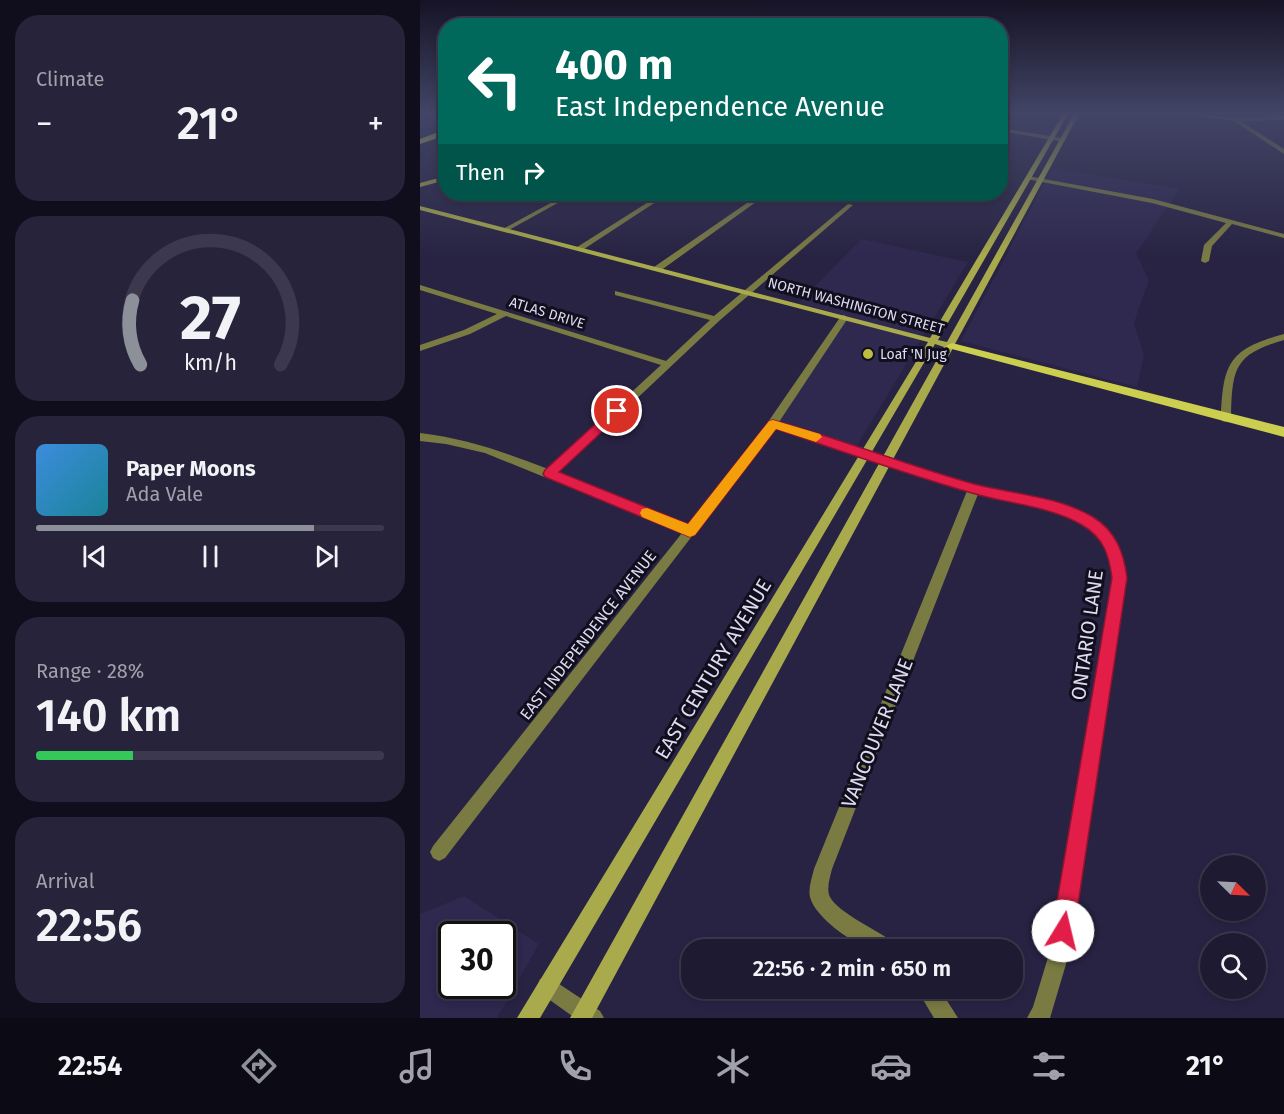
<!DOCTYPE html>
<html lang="en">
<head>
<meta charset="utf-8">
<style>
	body { margin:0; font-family:"Fira Sans",sans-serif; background:#26233a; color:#f1f3f6; height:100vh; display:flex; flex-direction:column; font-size:22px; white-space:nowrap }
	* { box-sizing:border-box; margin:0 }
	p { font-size:20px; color:#a1a1ac }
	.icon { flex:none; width:33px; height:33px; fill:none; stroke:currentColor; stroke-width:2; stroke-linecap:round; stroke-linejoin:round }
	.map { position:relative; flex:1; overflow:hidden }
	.side { display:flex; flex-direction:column; gap:15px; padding:15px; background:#100e1c; width:420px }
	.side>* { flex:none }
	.banner { position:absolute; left:18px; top:18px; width:570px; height:183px; border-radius:24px; box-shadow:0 3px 9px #0003,0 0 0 2px #3c384d; background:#00695c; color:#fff; overflow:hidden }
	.needle { width:39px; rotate:114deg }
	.controls { position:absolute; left:780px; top:855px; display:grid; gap:12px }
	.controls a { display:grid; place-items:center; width:66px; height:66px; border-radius:50%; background:#1e1a32; box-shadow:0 3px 9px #0003,0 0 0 2px #3c384d; font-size:30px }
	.speed { position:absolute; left:18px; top:921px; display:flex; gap:12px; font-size:30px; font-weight:700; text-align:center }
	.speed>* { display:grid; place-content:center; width:78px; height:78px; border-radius:50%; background:#1e1a32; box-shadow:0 3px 9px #0003,0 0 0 2px #3c384d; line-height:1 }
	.speed .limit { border:3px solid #111; border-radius:9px; background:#fff; color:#111 }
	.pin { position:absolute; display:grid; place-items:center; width:51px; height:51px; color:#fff; margin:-26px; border:3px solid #fff; border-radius:50%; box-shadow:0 2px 6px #0007 }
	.me { position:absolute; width:66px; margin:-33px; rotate:9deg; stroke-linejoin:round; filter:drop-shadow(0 0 4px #0008) }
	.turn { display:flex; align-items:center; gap:21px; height:126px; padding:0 18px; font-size:27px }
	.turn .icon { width:78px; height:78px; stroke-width:2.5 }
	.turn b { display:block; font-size:42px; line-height:51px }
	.then { display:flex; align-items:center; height:57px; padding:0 18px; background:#0003; gap:12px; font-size:22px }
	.big { font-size:45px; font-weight:600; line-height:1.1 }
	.side .widget { flex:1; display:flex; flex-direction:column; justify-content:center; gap:9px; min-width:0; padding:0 21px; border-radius:24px; background:#26233a }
	.side .dial { align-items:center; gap:0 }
	.dial svg { height:156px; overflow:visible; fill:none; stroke:#3c384d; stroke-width:7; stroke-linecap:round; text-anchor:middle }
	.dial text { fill:#f1f3f6; stroke:none }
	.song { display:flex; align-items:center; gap:18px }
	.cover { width:72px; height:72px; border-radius:9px; background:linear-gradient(135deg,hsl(210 70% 55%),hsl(190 70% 35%)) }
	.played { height:6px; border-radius:3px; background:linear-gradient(90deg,#8c9099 80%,#3c384d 80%) }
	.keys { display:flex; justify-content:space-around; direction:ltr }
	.heat { display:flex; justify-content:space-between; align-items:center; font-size:33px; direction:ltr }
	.charge { height:9px; border-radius:4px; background:linear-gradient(90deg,#34c759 28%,#3c384d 0) }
	.trip { position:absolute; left:261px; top:939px; width:342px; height:60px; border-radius:24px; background:#1e1a32; box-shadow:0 3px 9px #0003,0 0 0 2px #3c384d; font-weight:600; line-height:60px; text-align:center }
	.menu { display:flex; height:96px; justify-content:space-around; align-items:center; background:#0c0a14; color:#a1a1ac }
	.menu .icon { width:42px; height:42px }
	.menu .on { color:#8c9099 }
	.menu b { font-size:27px; color:#f1f3f6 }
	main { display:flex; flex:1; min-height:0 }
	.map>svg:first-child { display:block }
	.built { fill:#2f284f; fill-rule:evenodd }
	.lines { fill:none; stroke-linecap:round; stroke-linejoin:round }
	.street { fill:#7a7b43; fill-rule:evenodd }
	.secondary { fill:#a8aa4b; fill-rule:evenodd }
	.primary { fill:#ccce4f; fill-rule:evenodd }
	.highway { fill:#edee50; fill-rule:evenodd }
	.route { fill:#e11d48; stroke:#92132f; stroke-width:1.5 }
	.slow { fill:#f59e0b }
	.poi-dot { fill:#bebf42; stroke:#110f1d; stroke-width:2 }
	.labels { text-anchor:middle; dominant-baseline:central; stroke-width:6; stroke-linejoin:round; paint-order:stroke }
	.far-street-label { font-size:14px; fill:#dddbf0; stroke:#110f1d }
	.far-poi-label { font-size:14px; fill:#dddbf0; stroke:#110f1d; text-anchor:start }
	.street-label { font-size:16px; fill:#dddbf0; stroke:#110f1d }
	.near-street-label { font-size:20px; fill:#dddbf0; stroke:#110f1d }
</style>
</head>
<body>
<main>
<section class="side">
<div class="widget"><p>Climate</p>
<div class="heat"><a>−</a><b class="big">21°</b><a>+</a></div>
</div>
<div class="widget dial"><svg viewBox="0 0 100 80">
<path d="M14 69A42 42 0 1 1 86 69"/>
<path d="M14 69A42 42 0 0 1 10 36" stroke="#8c9099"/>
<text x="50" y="56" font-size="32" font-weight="700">27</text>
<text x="50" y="72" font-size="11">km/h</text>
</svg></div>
<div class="widget">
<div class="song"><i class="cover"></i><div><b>Paper Moons</b><p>Ada Vale</p></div></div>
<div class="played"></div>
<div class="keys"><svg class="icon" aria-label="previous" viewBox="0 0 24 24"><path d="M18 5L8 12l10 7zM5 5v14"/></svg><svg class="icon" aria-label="pause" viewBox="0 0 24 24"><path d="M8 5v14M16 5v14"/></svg><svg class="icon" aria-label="next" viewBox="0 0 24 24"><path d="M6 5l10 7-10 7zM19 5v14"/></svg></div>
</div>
<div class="widget"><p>Range · 28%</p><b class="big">140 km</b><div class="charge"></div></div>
<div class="widget"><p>Arrival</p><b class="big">22:56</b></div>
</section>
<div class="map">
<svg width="864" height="1018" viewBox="0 0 864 1018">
	<rect width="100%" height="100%" fill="#282343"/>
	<!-- built -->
	<g class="built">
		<path d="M632,168L760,189L716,253L729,280L714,323L724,355L717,387L541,341Z"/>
		<path d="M441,239L548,262L433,452L355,427L426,316L379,303Z"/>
		<path d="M44,896L119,944L77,1018H0V914ZM82,934V986H32V934Z"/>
	</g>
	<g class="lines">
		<!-- street -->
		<g class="street">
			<path d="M763,114L810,118L864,116V120L820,121L864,149V154L814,121Z"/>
			<path d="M580,128L643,138L646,140L643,142L580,131Z"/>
			<path d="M608,176L733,199L864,234V238L812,224L792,246L789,261L785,263L781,261L784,245L806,223L732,203L606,179Z"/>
			<path d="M147,194H154L87,231L81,230Z"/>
			<path d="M241,194H248L161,251L154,249Z"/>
			<path d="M340,194H347L240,271H234V267Z"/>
			<path d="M428,204L433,205L299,321L138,473L268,525L339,435L421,316L424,315L428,318L359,422C425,443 490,467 556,485C596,496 644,496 679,522C696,536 704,556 706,578L649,954L630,1018H607L613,1007L629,954L692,578C689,507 610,508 558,494L412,869C410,877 406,889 410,897C417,912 460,932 475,943L478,950C469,950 457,952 449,949C431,942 395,917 390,897C388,888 392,878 394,869L547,491L355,428L25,858L19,861L13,858L10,852L13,846L262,533L65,453L26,444L0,441V433C49,439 83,452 128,469L241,365L86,316L50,334L0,351V345L44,330L77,314L0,290V285L246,361L290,320L195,295V291L294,316Z"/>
			<path d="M864,334V340C814,354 812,369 811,418L806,422L802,421L801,418C803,363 809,349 864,334Z"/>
			<path d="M127,976L180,1011L184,1018H155L120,993L117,986L120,979Z"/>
			<path d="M496,988H519L538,1018H514Z"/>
		</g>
		<!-- secondary -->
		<g class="secondary">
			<path d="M643,114H648L518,340L527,342L654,114H659L535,344L537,346L533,348L172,1018H150L524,347L515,344L120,1018H97L508,342L0,210V206L510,338Z"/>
			<path d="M26,176V180L0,187V183Z"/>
		</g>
		<!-- primary -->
		<path class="primary" d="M532,343L864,427V437L528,348L526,346Z"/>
		<!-- highway -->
		<path class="highway" d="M23,130H26V135L0,144V139Z"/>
	</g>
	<!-- sky -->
	<linearGradient id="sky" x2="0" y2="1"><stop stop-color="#161325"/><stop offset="0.44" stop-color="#424566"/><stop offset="1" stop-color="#424566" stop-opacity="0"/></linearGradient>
	<rect width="864" height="257" fill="url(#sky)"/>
	<!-- route -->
	<path class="route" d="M197,407L201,408V414L139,472L268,524L349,421L353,420C421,439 486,465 554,484C593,494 638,496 673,517C696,531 704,553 707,578L654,931L651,939L643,942L635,939L632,931L692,578C689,555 684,538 662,525C630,506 588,504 552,493C486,474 421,451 356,429L275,535L270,537L125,477L123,474L125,470L193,408Z"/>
	<!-- slow -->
	<path class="slow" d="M353,420L400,434L402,437L396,442L356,429L275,535L270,537L222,517L220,513L222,509L227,508L268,524L349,421Z"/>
	<!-- markers -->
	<circle class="poi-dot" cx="448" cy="354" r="6"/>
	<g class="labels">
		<!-- far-street labels -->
		<g class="far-street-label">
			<text transform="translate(436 306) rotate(15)">NORTH WASHINGTON STREET</text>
			<text transform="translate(127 313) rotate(17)">ATLAS DRIVE</text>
		</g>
		<!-- far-poi labels -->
		<g class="far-poi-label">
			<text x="460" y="354">Loaf 'N Jug</text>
		</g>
		<!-- street labels -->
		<g class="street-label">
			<text transform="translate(168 635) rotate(-52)">EAST INDEPENDENCE AVENUE</text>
		</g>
		<!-- near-street labels -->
		<g class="near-street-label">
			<text transform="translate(667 635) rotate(-82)">ONTARIO LANE</text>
			<text transform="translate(293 669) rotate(-59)">EAST CENTURY AVENUE</text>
			<text transform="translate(457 733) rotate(-68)">VANCOUVER LANE</text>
		</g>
	</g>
</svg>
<div class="controls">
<a><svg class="needle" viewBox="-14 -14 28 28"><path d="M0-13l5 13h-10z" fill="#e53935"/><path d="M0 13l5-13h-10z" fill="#a1a1ac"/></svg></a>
<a><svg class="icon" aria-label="search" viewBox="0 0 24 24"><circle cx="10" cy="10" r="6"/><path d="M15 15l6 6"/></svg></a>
</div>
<div class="speed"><div class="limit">30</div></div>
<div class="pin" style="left:197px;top:411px;background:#d93025"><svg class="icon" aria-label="arrive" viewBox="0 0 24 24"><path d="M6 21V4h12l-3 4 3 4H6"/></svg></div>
<svg class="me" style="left:643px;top:931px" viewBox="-20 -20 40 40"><circle r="19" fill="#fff"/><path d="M0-13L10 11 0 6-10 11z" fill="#e11d48"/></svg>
<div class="trip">22:56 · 2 min · 650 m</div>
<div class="banner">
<div class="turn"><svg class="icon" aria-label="left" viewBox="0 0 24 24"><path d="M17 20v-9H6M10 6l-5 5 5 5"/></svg><div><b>400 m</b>East Independence Avenue</div></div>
<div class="then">Then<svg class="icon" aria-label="right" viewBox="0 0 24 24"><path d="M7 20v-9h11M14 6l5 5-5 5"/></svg></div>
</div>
</div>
</main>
<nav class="menu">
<b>22:54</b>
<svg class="icon on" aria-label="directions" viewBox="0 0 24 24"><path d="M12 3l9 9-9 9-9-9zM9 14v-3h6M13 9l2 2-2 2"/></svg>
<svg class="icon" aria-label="music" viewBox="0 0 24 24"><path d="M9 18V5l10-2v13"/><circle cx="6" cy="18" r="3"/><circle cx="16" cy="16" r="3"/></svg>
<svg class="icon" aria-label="phone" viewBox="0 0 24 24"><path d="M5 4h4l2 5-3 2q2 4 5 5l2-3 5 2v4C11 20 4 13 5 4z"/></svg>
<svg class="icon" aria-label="climate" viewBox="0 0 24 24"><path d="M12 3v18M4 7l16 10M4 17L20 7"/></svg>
<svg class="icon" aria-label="car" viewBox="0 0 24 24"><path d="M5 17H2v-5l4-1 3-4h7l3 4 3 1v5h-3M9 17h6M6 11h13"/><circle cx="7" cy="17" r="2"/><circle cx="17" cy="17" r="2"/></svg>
<svg class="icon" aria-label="filters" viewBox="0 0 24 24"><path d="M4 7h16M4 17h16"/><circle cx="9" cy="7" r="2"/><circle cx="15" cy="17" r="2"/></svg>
<b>21°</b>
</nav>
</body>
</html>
